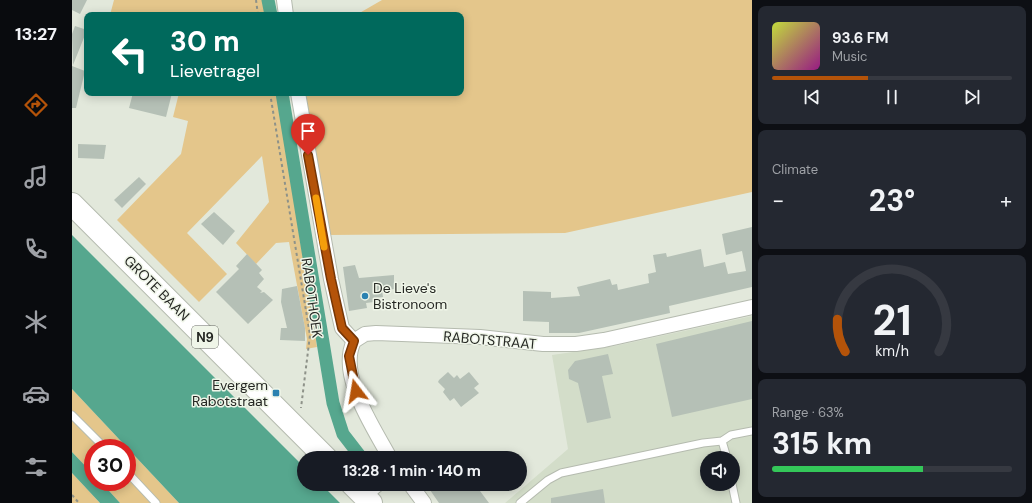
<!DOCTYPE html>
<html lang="en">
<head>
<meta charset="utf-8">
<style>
	body { margin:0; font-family:"DM Sans",sans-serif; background:#242831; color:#f1f3f6; height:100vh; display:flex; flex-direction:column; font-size:15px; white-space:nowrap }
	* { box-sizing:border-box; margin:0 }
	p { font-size:13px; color:#9ea1a6 }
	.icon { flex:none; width:22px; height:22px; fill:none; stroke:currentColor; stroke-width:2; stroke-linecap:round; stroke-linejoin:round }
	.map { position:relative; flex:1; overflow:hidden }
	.drawer { display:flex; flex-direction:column; gap:6px; padding:6px; background:#0d0f14; width:280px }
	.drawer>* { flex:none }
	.guide { position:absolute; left:12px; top:12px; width:380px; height:84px; border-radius:8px; box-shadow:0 2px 10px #0003; background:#00695c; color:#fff; overflow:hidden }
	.controls { position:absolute; left:628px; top:451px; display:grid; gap:8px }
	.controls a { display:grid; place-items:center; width:40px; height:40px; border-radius:50%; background:#171b24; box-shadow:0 2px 10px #0003; font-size:20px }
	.speed { position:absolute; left:12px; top:439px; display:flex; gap:8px; font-size:20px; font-weight:700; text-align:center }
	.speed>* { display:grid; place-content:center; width:52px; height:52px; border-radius:50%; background:#171b24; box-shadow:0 2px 10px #0003; line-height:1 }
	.speed .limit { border:6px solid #d22; background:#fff; color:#111 }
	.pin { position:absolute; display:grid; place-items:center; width:34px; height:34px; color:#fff; margin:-41px -17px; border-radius:50% 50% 50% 0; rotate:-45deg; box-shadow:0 0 4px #0007 }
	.pin .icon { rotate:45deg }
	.me { position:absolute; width:44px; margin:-22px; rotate:346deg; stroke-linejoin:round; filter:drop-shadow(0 0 3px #0008) }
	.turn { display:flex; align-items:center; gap:14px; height:84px; padding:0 20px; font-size:18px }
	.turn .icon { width:52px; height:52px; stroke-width:2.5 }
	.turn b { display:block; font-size:28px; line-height:34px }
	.big { font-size:30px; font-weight:700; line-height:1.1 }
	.drawer .widget { flex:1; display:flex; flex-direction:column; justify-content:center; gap:6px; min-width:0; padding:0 14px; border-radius:8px; background:#242831 }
	.drawer .dial { align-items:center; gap:0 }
	.dial svg { height:104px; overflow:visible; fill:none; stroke:#363941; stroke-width:7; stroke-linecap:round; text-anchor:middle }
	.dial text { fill:#f1f3f6; stroke:none }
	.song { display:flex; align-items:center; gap:12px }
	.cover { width:48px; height:48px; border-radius:6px; background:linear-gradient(135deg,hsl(70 70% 55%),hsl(310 70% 35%)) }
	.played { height:4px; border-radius:2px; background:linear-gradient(90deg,#b45309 40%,#363941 40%) }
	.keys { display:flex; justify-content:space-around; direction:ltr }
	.heat { display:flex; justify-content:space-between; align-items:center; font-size:22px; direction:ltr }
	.charge { height:6px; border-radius:3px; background:linear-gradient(90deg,#34c759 63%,#363941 0) }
	.trip { position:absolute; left:225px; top:451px; width:230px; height:40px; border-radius:20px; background:#171b24; box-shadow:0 2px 10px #0003; font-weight:700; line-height:40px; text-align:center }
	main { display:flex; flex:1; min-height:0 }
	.tab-bar { display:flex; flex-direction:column; width:72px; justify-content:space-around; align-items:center; background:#090b0e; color:#9ea1a6 }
	.tab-bar .icon { width:28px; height:28px }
	.tab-bar .current { color:#b45309 }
	.tab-bar b { font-size:18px; color:#f1f3f6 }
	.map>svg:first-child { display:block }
	.built { fill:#d3ddc9; fill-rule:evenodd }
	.green { fill:#e4c68b }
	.water { fill:#56a78e }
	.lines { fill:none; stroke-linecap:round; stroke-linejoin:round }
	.canal { stroke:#56a78e; stroke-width:13 }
	.building { fill:#b5c0b6 }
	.lane-casing { stroke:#b5bbaf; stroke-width:9 }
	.street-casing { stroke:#b5bbaf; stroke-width:16 }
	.primary-casing { stroke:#b5bbaf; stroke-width:24 }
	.path { stroke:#8e9289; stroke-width:2; stroke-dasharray:3 3; stroke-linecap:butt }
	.lane { stroke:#fff; stroke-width:7 }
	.street { stroke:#fff; stroke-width:14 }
	.primary { stroke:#fff; stroke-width:22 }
	.route-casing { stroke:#753606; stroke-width:10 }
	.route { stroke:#b45309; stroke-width:7 }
	.slow { stroke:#f59e0b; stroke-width:7 }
	.poi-dot { fill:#2b82b1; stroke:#eff5e8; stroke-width:1.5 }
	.labels { text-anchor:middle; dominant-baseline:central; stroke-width:3; stroke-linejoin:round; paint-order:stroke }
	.shield { fill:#eff5e8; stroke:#62655e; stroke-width:1 }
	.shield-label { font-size:13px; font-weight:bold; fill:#252723 }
	.street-label { font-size:14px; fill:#252723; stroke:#eff5e8 }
	.poi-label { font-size:14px; fill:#252723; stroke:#eff5e8; text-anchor:start }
</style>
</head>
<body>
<main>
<nav class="tab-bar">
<b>13:27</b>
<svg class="icon current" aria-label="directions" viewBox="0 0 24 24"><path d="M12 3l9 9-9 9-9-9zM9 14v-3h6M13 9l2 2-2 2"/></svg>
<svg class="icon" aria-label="music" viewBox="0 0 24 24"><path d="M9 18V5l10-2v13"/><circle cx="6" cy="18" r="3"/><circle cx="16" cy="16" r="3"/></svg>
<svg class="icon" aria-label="phone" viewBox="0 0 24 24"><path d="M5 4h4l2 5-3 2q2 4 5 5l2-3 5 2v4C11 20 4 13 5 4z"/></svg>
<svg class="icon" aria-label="climate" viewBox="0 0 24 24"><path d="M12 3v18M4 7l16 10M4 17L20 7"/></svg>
<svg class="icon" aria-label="car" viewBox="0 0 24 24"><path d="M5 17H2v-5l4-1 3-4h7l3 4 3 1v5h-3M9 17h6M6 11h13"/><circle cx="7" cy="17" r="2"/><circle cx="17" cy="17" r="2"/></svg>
<svg class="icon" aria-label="filters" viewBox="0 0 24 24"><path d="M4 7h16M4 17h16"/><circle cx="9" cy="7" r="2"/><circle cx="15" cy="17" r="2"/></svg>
</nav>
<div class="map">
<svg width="680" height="503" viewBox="0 0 680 503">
	<rect width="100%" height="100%" fill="#e2e8db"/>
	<!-- built -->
	<path class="built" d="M680,316V503H433L496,449L480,355L543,346ZM635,458H661V484H635Z"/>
	<!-- green -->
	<g class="green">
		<path d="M42,0H190L193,15H38Z"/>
		<path d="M310,0H680V192L493,233L256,235L231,93H389V15H284Z"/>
		<path d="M107,93H205L245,347L234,349L235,339L217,242L204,243L184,264L164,243L197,202L190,156L115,233L155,274L127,302L45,220L109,154L116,121L101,117Z"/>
		<path d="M0,389L107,503H48L29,482H55V448H21V474L0,452Z"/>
		<path d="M0,473L28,503H0Z"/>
	</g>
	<!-- water -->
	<g class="water">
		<path d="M0,235L232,467V484H249L268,503H107L0,389Z"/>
		<path d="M0,452L21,474V482H29L48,503H28L0,473Z"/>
	</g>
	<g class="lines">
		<!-- canal -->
		<g class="canal">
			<path d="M196,0L199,15"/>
			<path d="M210,93L261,403L271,434L288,456"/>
		</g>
	</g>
	<!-- building -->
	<g class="building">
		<path d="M0,0H15L8,14L0,10Z"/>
		<path d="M3,26L15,30L1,65L0,34Z"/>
		<path d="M0,66L13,71L4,108H0Z"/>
		<path d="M61,93H100L94,117L57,108Z"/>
		<path d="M6,144L34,145L32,159L6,158Z"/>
		<path d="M67,177L74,184L50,208L42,200Z"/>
		<path d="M142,212L163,231L151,245L129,224Z"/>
		<path d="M680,227V287L597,306L598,313L507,333H477V322L451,321V291L479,292V298L508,296L505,287L538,279L540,285L545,284L546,290L577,283L576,274L584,272L581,255L594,253L595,257L629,249L632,267L653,262L656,274L674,271L670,251L654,255L650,234Z"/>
		<path d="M175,254L190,270L187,273L192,279L185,287L190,291L188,293L192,292L201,300L176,324L144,292L167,269L164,266Z"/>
		<path d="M283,265L287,278L322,275V289L310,291L311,297L302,298V302L294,303L295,308L277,311L271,267Z"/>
		<path d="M225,286L233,328V341L208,340L209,328H215L209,302L210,289Z"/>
		<path d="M680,321V399L600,417L584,344Z"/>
		<path d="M536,354L541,374L530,376L539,418L515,423L506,383L497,379L496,370L503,361Z"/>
		<path d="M376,372L382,378L385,375L388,379L397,372L407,384L402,388L407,393L389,407L382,398L378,401L371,392L373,389L366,382L367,380Z"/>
		<path d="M366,484H418L408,491L417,503H367L358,490Z"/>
		<path d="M531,489L533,503H479V498Z"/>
	</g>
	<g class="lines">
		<!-- lane casing -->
		<g class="lane-casing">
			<g id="lane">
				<path d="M0,415L33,448"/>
				<path d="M650,441L655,458"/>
				<path d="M55,472L84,503"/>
				<path d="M660,484L664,503"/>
				<path d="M448,503L476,480L489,473L631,443L650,441L659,435L680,431"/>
			</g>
		</g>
		<!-- street casing -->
		<g class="street-casing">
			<g id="street">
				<path d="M212,0L214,15"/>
				<path d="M226,93L259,279L270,328L282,341"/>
				<path d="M318,458C302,428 265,375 282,341L293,334L304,333L408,337L471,344H504L532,340L680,307"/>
				<path d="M338,484L352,503"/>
				<path d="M292,496L306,484"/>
			</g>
		</g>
		<!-- primary casing -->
		<g class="primary-casing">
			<g id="primary">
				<path d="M0,204L254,458"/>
				<path d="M280,484L299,503"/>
			</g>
		</g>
		<!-- path -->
		<g class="path">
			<path d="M184,0L186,15"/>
			<path d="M198,93L238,335L229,408"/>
			<path d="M0,495L7,503"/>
		</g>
		<!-- lane -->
		<use href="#lane" class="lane"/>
		<!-- street -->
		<use href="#street" class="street"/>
		<!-- primary -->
		<use href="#primary" class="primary"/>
	</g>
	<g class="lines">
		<!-- route casing -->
		<g class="route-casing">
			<path id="route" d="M236,155L259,279L270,328L282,341L277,356L284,391"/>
		</g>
		<!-- route -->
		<use href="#route" class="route"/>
		<!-- slow -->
		<path class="slow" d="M244,198L252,247"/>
	</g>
	<!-- markers -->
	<g class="poi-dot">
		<circle cx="293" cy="296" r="4"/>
		<rect x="200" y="389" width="8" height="8" rx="2"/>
	</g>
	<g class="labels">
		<!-- shield labels -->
		<rect class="shield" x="120" y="326" width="26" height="22" rx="3"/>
		<g class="shield-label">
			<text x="133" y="337">N9</text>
		</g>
		<!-- street labels -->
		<g class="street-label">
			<text transform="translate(85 288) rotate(45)">GROTE BAAN</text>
			<text transform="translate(240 298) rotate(82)">RABOTHOEK</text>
			<text transform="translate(418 340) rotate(5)">RABOTSTRAAT</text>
		</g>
		<!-- poi labels -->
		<g class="poi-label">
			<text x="301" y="288">De Lieve's<tspan x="301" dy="16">Bistronoom</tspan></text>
			<text x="196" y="385" text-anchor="end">Evergem<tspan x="196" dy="16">Rabotstraat</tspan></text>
		</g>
	</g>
</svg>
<div class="controls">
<a><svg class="icon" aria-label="sound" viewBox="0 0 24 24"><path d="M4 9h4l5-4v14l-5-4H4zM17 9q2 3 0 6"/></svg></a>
</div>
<div class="speed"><div class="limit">30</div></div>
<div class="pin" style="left:236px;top:155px;background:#d93025"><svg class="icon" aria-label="arrive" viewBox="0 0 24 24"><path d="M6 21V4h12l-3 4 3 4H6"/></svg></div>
<svg class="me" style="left:284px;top:391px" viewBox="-20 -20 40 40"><path d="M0-17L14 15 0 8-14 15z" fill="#b45309" stroke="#fff" stroke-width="4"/></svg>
<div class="trip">13:28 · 1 min · 140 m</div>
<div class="guide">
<div class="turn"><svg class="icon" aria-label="left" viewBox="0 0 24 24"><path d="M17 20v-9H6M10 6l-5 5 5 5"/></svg><div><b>30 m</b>Lievetragel</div></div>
</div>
</div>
<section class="drawer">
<div class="widget">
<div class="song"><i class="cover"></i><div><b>93.6 FM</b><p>Music</p></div></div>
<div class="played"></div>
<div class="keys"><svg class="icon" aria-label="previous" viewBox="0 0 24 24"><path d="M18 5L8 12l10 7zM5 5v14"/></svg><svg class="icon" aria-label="pause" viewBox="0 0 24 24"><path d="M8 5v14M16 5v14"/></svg><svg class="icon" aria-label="next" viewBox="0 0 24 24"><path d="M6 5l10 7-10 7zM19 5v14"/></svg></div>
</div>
<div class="widget"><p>Climate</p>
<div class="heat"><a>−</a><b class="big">23°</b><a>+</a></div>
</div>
<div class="widget dial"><svg viewBox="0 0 100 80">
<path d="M14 69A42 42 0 1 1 86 69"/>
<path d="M14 69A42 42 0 0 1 8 44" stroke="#b45309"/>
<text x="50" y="56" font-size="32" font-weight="700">21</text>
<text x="50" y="72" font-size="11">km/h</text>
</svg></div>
<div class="widget"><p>Range · 63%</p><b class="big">315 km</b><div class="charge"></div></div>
</section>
</main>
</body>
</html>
